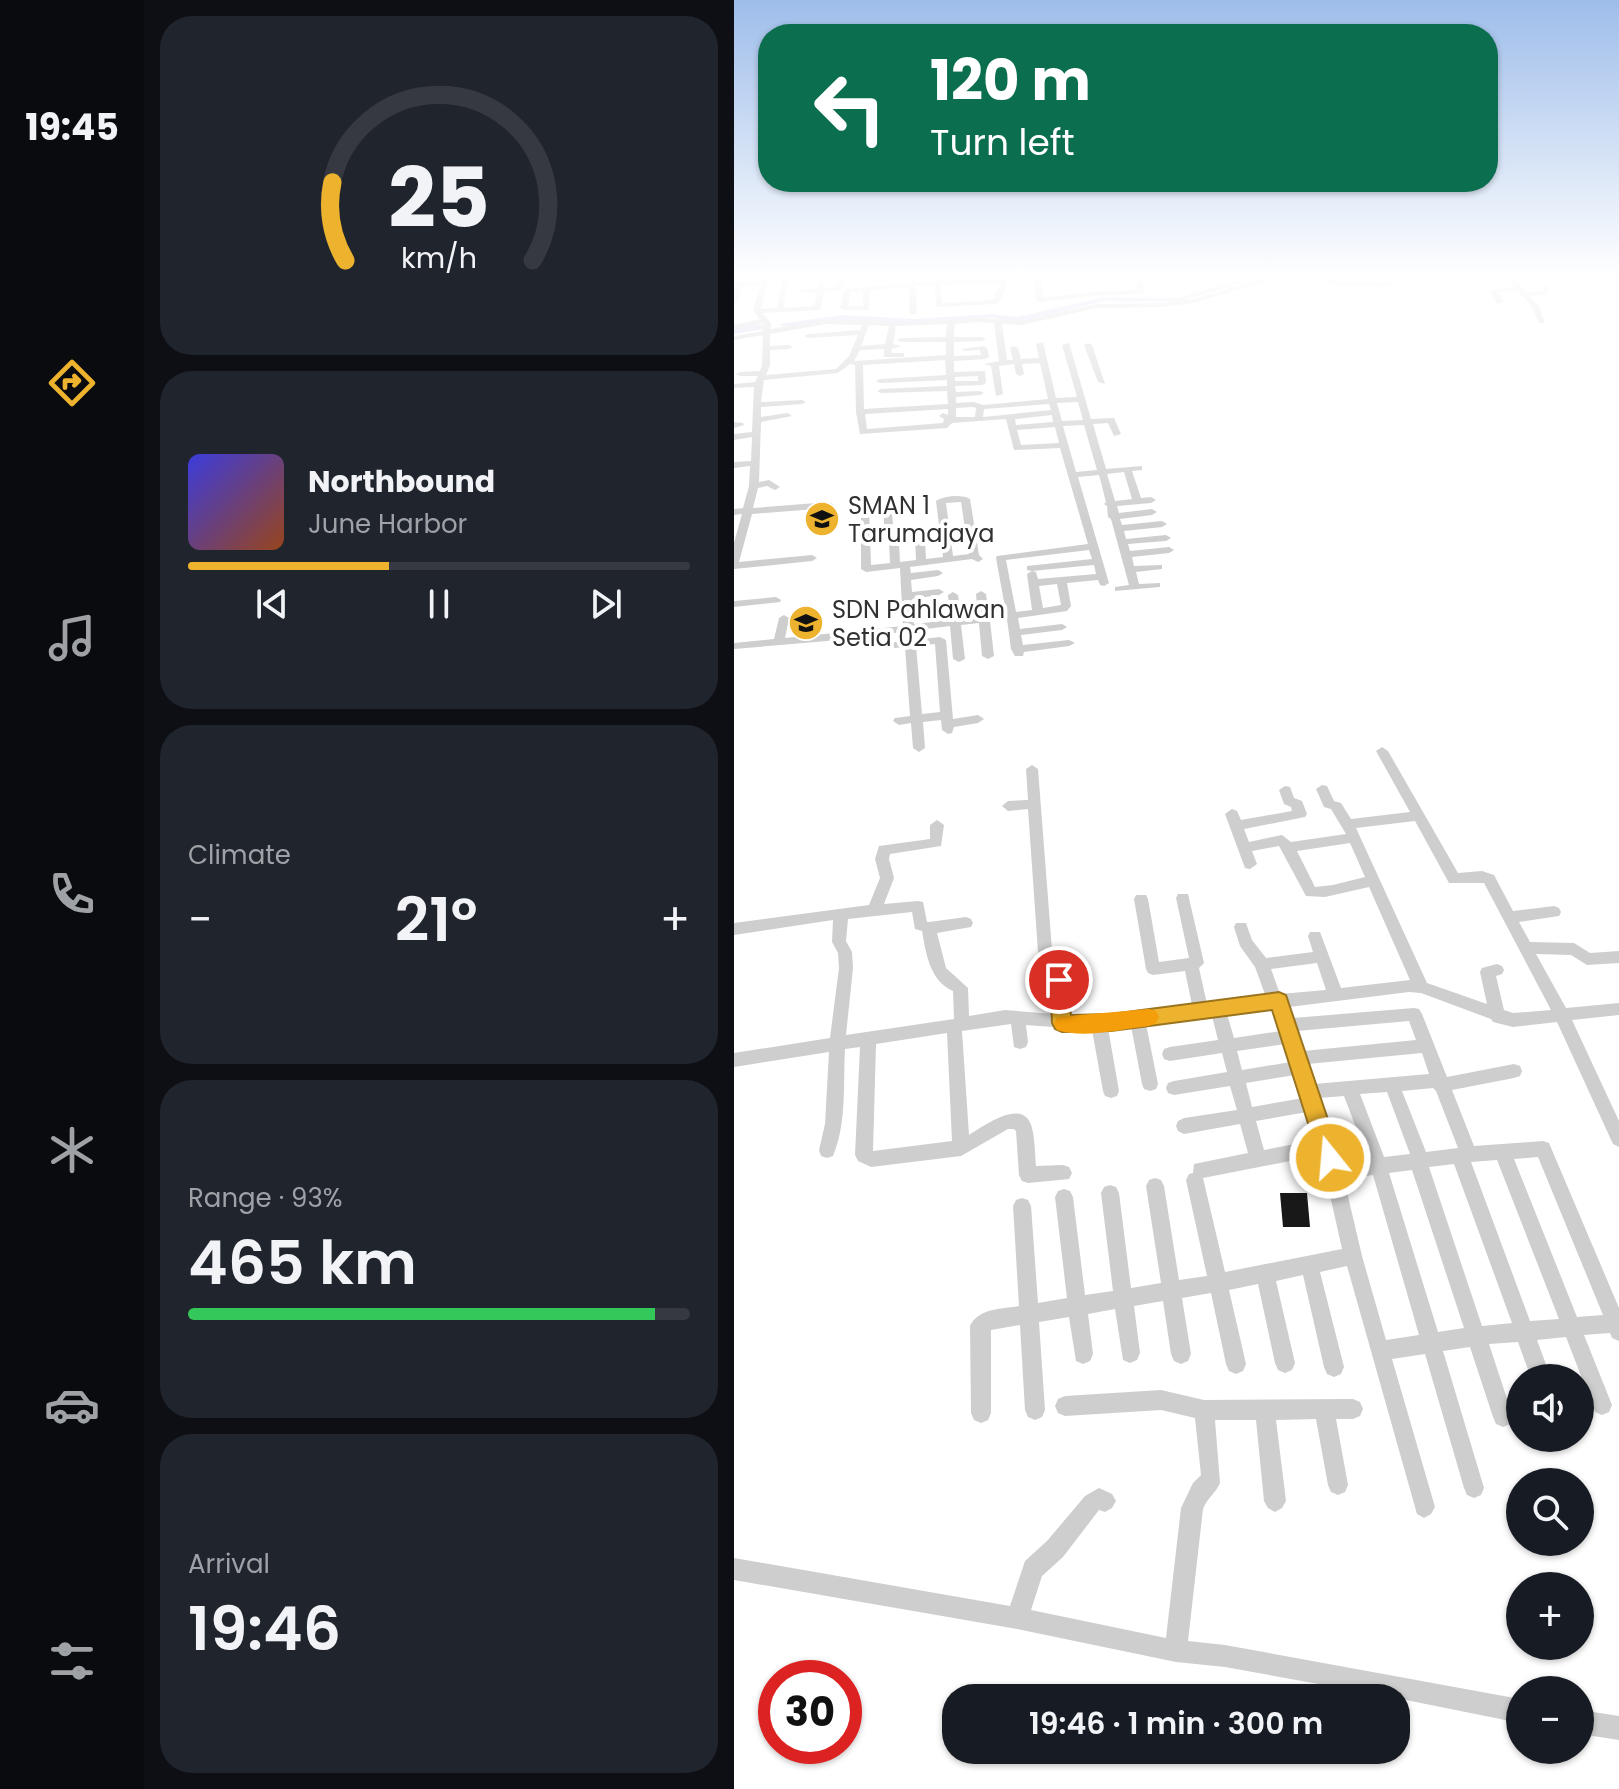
<!DOCTYPE html>
<html lang="en">
<head>
<meta charset="utf-8">
<style>
	body { margin:0; font-family:Poppins,sans-serif; background:#20242c; color:#f1f3f6; height:100vh; display:flex; flex-direction:column; font-size:30px; white-space:nowrap }
	* { box-sizing:border-box; margin:0 }
	p { font-size:26px; color:#9ea1a6 }
	.icon { flex:none; width:44px; height:44px; fill:none; stroke:currentColor; stroke-width:2; stroke-linecap:round; stroke-linejoin:round }
	.map { position:relative; flex:1; overflow:hidden }
	.side { display:flex; flex-direction:column; gap:16px; padding:16px; background:#0d0f14; width:590px }
	.side>* { flex:none }
	.hud { position:absolute; left:24px; top:24px; width:740px; height:168px; border-radius:32px; box-shadow:0 2px 6px #0004; background:#0b6e4f; color:#fff; overflow:hidden }
	.buttons { position:absolute; left:772px; top:1364px; display:grid; gap:16px }
	.buttons a { display:grid; place-items:center; width:88px; height:88px; border-radius:50%; background:#171b24; box-shadow:0 2px 6px #0004; font-size:40px }
	.speed { position:absolute; left:24px; top:1660px; display:flex; gap:16px; font-size:40px; font-weight:700; text-align:center }
	.speed>* { display:grid; place-content:center; width:104px; height:104px; border-radius:50%; background:#171b24; box-shadow:0 2px 6px #0004; line-height:1 }
	.speed .limit { border:12px solid #d22; background:#fff; color:#111 }
	.pin { position:absolute; display:grid; place-items:center; width:68px; height:68px; color:#fff; margin:-34px; border:4px solid #fff; border-radius:50%; box-shadow:0 2px 8px #0007 }
	.me { position:absolute; width:88px; margin:-44px; rotate:343deg; stroke-linejoin:round; filter:drop-shadow(0 0 6px #0008) }
	.turn { display:flex; align-items:center; gap:28px; height:168px; padding:0 40px; font-size:36px }
	.turn .icon { width:104px; height:104px; stroke-width:2.5 }
	.turn b { display:block; font-size:56px; line-height:68px }
	.big { font-size:60px; font-weight:600; line-height:1.1 }
	.side .tile { flex:1; display:flex; flex-direction:column; justify-content:center; gap:12px; min-width:0; padding:0 28px; border-radius:32px; background:#20242c }
	.side .dial { align-items:center; gap:0 }
	.dial svg { height:208px; overflow:visible; fill:none; stroke:#363941; stroke-width:7; stroke-linecap:round; text-anchor:middle }
	.dial text { fill:#f1f3f6; stroke:none }
	.song { display:flex; align-items:center; gap:24px }
	.cover { width:96px; height:96px; border-radius:12px; background:linear-gradient(135deg,hsl(240 70% 55%),hsl(20 70% 35%)) }
	.played { height:8px; border-radius:4px; background:linear-gradient(90deg,#edb32e 40%,#363941 40%) }
	.keys { display:flex; justify-content:space-around; direction:ltr }
	.heat { display:flex; justify-content:space-between; align-items:center; font-size:44px; direction:ltr }
	.charge { height:12px; border-radius:6px; background:linear-gradient(90deg,#34c759 93%,#363941 0) }
	.trip { position:absolute; left:208px; top:1684px; width:468px; height:80px; border-radius:32px; background:#171b24; box-shadow:0 2px 6px #0004; font-weight:600; line-height:80px; text-align:center }
	main { display:flex; flex:1; min-height:0 }
	.dock { display:flex; flex-direction:column; width:144px; justify-content:space-around; align-items:center; background:#090b0e; color:#9ea1a6 }
	.dock .icon { width:56px; height:56px }
	.dock .current { color:#edb32e }
	.dock b { font-size:36px; color:#f1f3f6 }
	.map>svg:first-child { display:block }
	.lines { fill:none; stroke-linecap:round; stroke-linejoin:round }
	.river { fill:#d0cbee; fill-rule:evenodd }
	.building { fill:#181818 }
	.minor { fill:#cecece; fill-rule:evenodd }
	.route { fill:#edb32e; stroke:#9a741e; stroke-width:2 }
	.slow { fill:#f59e0b }
	.labels { text-anchor:middle; dominant-baseline:central; stroke-width:8; stroke-linejoin:round; paint-order:stroke }
	.far-poi-label { font-size:24px; fill:#313131; stroke:#fff; text-anchor:start }
</style>
</head>
<body>
<main>
<nav class="dock">
<b>19:45</b>
<svg class="icon current" aria-label="directions" viewBox="0 0 24 24"><path d="M12 3l9 9-9 9-9-9zM9 14v-3h6M13 9l2 2-2 2"/></svg>
<svg class="icon" aria-label="music" viewBox="0 0 24 24"><path d="M9 18V5l10-2v13"/><circle cx="6" cy="18" r="3"/><circle cx="16" cy="16" r="3"/></svg>
<svg class="icon" aria-label="phone" viewBox="0 0 24 24"><path d="M5 4h4l2 5-3 2q2 4 5 5l2-3 5 2v4C11 20 4 13 5 4z"/></svg>
<svg class="icon" aria-label="climate" viewBox="0 0 24 24"><path d="M12 3v18M4 7l16 10M4 17L20 7"/></svg>
<svg class="icon" aria-label="car" viewBox="0 0 24 24"><path d="M5 17H2v-5l4-1 3-4h7l3 4 3 1v5h-3M9 17h6M6 11h13"/><circle cx="7" cy="17" r="2"/><circle cx="17" cy="17" r="2"/></svg>
<svg class="icon" aria-label="filters" viewBox="0 0 24 24"><path d="M4 7h16M4 17h16"/><circle cx="9" cy="7" r="2"/><circle cx="15" cy="17" r="2"/></svg>
</nav>
<section class="side">
<div class="tile dial"><svg viewBox="0 0 100 80">
<path d="M14 69A42 42 0 1 1 86 69"/>
<path d="M14 69A42 42 0 0 1 9 39" stroke="#edb32e"/>
<text x="50" y="56" font-size="32" font-weight="700">25</text>
<text x="50" y="72" font-size="11">km/h</text>
</svg></div>
<div class="tile">
<div class="song"><i class="cover"></i><div><b>Northbound</b><p>June Harbor</p></div></div>
<div class="played"></div>
<div class="keys"><svg class="icon" aria-label="previous" viewBox="0 0 24 24"><path d="M18 5L8 12l10 7zM5 5v14"/></svg><svg class="icon" aria-label="pause" viewBox="0 0 24 24"><path d="M8 5v14M16 5v14"/></svg><svg class="icon" aria-label="next" viewBox="0 0 24 24"><path d="M6 5l10 7-10 7zM19 5v14"/></svg></div>
</div>
<div class="tile"><p>Climate</p>
<div class="heat"><a>−</a><b class="big">21°</b><a>+</a></div>
</div>
<div class="tile"><p>Range · 93%</p><b class="big">465 km</b><div class="charge"></div></div>
<div class="tile"><p>Arrival</p><b class="big">19:46</b></div>
</section>
<div class="map">
<svg width="885" height="1789" viewBox="0 0 885 1789">
	<rect width="100%" height="100%" fill="#fff"/>
	<g class="lines">
		<!-- river -->
		<g class="river">
			<path d="M515,277H529L444,302L370,301L283,323L259,318L182,325L108,321L50,327L46,324L108,315L182,319L259,314L283,317L370,297L444,298Z"/>
			<path d="M26,324L30,327L29,329L0,334V328Z"/>
		</g>
	</g>
	<!-- building -->
	<path class="building" d="M546,1193H573L576,1227H549Z"/>
	<g class="lines">
		<!-- minor -->
		<g class="minor">
			<path d="M29,277H35L27,309L43,308L49,277H55L49,308L80,306L83,292L66,293L64,290L83,288L86,277H92L90,288L102,287L105,277H112L107,290L90,292L86,310L28,313L37,323V329L92,320L178,322L242,318L288,321L362,304L428,303L459,299L536,277H548L459,303L428,307L362,308L288,325L268,324L273,360H279L276,348L280,346L284,348L287,359L305,358L302,344L309,342L322,398L343,397L328,345L335,343L357,419L380,418L387,434L380,436L374,423L359,424L372,469L408,466V470L398,471L407,498L417,497L422,500L417,503L383,506L385,513L418,509L423,512L418,515L386,519L388,525L428,521L433,524L428,527L390,531L392,539L432,535L437,538L432,541L394,544L396,551L435,547L440,550L435,553L398,557L400,566L428,565V569L402,572L405,584L426,583V587L381,591V587L395,585L377,519L374,517L373,506L370,504L372,502L365,475L344,477L375,583L370,586L366,585L364,580L333,583L337,606L333,611L284,618L286,629L328,624L333,627L328,630L287,635L289,645L335,640L341,643L335,646L290,652L289,656H281L277,649L273,619L256,621L260,656L254,659L248,656L245,623L227,625L231,659L225,662L219,659L216,626L105,640L0,649V643L40,639L45,618L50,615L55,618L51,638L169,626L166,568L132,572L127,569V505L135,507L137,565L156,563L155,543L150,538V511L158,513L160,537L165,542L166,562L182,560L181,539L186,536L191,539L192,559L209,557L202,501C210,496 228,494 236,499L245,555L249,559L244,562L238,559L176,567L177,573L204,570L209,573L204,576L177,580L178,592L205,589L210,592L205,595L178,599L179,606L204,604L209,607L204,610L179,613L180,624L216,620L214,595L219,592L224,595L227,619L244,616L242,594L247,591L252,594L255,615L272,613L262,558L263,556L354,544L326,448L280,450L272,419L218,423L213,428L126,434L122,412L121,365L116,364L104,373L30,380L27,402L68,400L72,402L68,404L27,407V417L54,413L58,416L27,422L25,482L35,480L46,487L41,490L33,486L24,488L19,508L95,502L100,505L95,508L18,514L5,562L78,555L83,558L78,561L0,569V543L8,514L0,515V509L9,508L15,486L16,466L0,468V462L17,461L18,437L0,440V434L18,432L20,387L0,388V384L21,382L24,376H6L2,374L6,372L26,371L28,365L29,335L0,340V336L29,331V323L0,329V325L26,319L19,311L26,285L8,286L4,302L0,304V282L27,281ZM242,322L260,323L265,361L250,364L257,366L262,396L269,394L265,366L280,364L282,374L286,376L290,374L288,364L306,363L314,399L249,405L240,402L222,403V397L246,395L250,393L246,391L222,392L221,386L248,385L252,383L251,371L220,372V361L251,359L255,357L253,348L249,346L227,349L231,351L246,350L247,355L220,356V342L248,341L252,339L248,337H220L221,324ZM92,324L128,325L126,330L74,334L70,336L74,338L124,335L115,356L102,369L32,375L36,365V350L55,349L59,347L55,345L36,346V334ZM213,324L212,337L167,338L163,340L167,342H212V355L120,361L126,350L150,349V357H170V353H157L158,349L167,346L159,344L162,326ZM135,325L155,326L151,344L127,346ZM211,360L212,375L146,379L142,381L146,383L213,380V386L147,389L143,391L147,393L213,391L214,404L130,409L129,365ZM244,376V381H221V377ZM344,402L349,420L328,421L323,403ZM315,404L317,410L249,417L250,409ZM239,407L242,408L241,417H222V408ZM214,409V415L209,413L205,416L210,419L209,423L133,429L131,414ZM318,415L319,422L282,425L281,419ZM350,425L363,470L342,472L329,426ZM321,427L325,443L287,445L283,430ZM390,472L398,499L381,501L373,474ZM227,502L235,554L219,556L212,503ZM355,550L358,559L293,566V570L298,571L293,574L298,610L282,612L272,560ZM360,565L362,574L304,579L302,572L298,571ZM323,584L327,605L309,608L305,586Z"/>
			<path d="M66,277H81L69,280Z"/>
			<path d="M176,277H182V282L275,277L266,302L262,304L202,307L201,285L182,286L183,313L179,315L175,313L176,287L136,290L135,310H110L106,308L111,289L176,283ZM266,283L259,300L208,303L207,285ZM129,291V306H114L116,292Z"/>
			<path d="M300,277H356L307,281L309,298L367,291L403,290L401,277H407L411,292L407,294L367,295L306,302L302,300Z"/>
			<path d="M590,277H597L600,281L654,283L657,285L654,287L598,285Z"/>
			<path d="M726,277H753L750,279Z"/>
			<path d="M772,277H779L792,292L809,291L811,285H815L814,294L796,296L805,306L811,323H805L798,307L784,291L764,292L770,302L763,304L756,290L780,287Z"/>
			<path d="M354,343L358,345L371,384L364,382L350,345Z"/>
			<path d="M0,422L9,423L10,425L0,428Z"/>
			<path d="M42,597L47,600L46,602L0,607V601Z"/>
			<path d="M206,637L212,640L219,719L244,715L250,719L244,723L220,727L218,733L214,734L208,730L207,720L189,722L191,748L185,752L179,748L177,723L165,725L159,721L161,718L176,716L171,647L161,648L155,645L161,642ZM201,644L206,712L188,714L182,646Z"/>
			<path d="M648,747L654,751L724,873L748,871L760,875L779,911L820,906L825,908L827,912L825,916L785,922L796,942L840,943L856,953L885,951V963L853,965L837,955L802,954L832,1008L885,1003V1015L838,1020L885,1121V1147L879,1144L823,1022L779,1027L759,1022L757,1019L687,993L675,992L555,1007L559,1018L680,1008L685,1009L688,1014L713,1077L780,1064L786,1066L788,1071L786,1076L780,1078L718,1090L740,1146L809,1141L815,1143L885,1308V1341L878,1338L876,1333L850,1335L878,1405L875,1412L868,1415L861,1412L832,1337L803,1340L817,1378H797L784,1342L755,1344L779,1417L776,1424L769,1427L762,1424L759,1417L736,1347L709,1351L750,1488L747,1495L740,1498L733,1495L730,1488L691,1354L658,1359L701,1507L697,1514L690,1518L683,1514L613,1266L586,1272L610,1367L607,1374L600,1377L593,1374L590,1367L569,1275L542,1281L561,1363L558,1370L551,1373L544,1370L541,1363L524,1284L495,1290L512,1364L509,1371L502,1374L495,1371L492,1364L477,1293L448,1298L457,1354L454,1361L447,1364L440,1361L437,1354L429,1301L400,1306L406,1353L403,1360L396,1363L389,1360L381,1309L354,1314L359,1354L356,1361L349,1364L342,1361L335,1317L305,1322L311,1410L308,1417L301,1420L294,1417L291,1410L286,1325L257,1330V1413L254,1420L247,1423L240,1420L237,1413L236,1326C244,1308 268,1309 285,1306L279,1206L282,1200L288,1198L294,1200L297,1206L304,1303L333,1298L321,1197L324,1191L330,1189L336,1191L339,1197L351,1295L379,1291L367,1193L370,1187L376,1185L382,1187L385,1193L397,1288L427,1283L412,1186L415,1180L421,1178L427,1180L430,1186L445,1280L473,1276L452,1180L455,1174L459,1173L460,1164L514,1153L506,1124L450,1134L444,1131L442,1126L444,1121L450,1118L503,1110L496,1086L440,1095L434,1093L432,1088L434,1083L440,1081L493,1072L488,1053L436,1061L430,1059L428,1054L430,1049L436,1047L484,1040L478,1016L412,1024L424,1084L422,1089L416,1091L410,1089L408,1084L397,1026L374,1028L385,1091L383,1096L377,1098L371,1096L369,1091L358,1030L292,1025L294,1042L292,1047L286,1049L280,1047L277,1024L228,1031L235,1135C250,1126 290,1096 298,1128C301,1140 301,1154 302,1166L329,1165L335,1167L338,1173L335,1179L294,1183L288,1181L285,1175L282,1131L280,1129H274L227,1156L137,1167L124,1161L121,1155L126,1047L111,1049C109,1084 113,1123 99,1156L93,1158L87,1156L85,1150L91,1124L95,1052L0,1067V1053L96,1038L105,968L104,953L98,942L99,920L0,935V923L135,905L146,878L141,859L145,846L196,839V825L203,820L210,825L207,846L156,854L155,859L160,878L150,904L184,901L189,902L193,922H195L232,917L237,919L239,923L237,927L203,933L212,968L234,988L235,1016L271,1010L320,1014L316,969L304,952L294,809L274,811L268,806L274,801L294,800L292,769L298,765L304,769L318,950L330,967L335,1016L356,1017L458,1005L451,971L419,975L414,973L412,969L400,899L402,895H412L414,899L425,962L455,958L442,898L444,894H454L470,963L465,968L473,1004L532,997L521,967L506,946L500,927L502,923H512L518,940L532,958L579,952L574,936L576,932H586L607,988L676,980L635,887L591,897L572,896L545,846L518,851L523,864L516,869L511,868L491,814L498,809L503,811L507,820L558,811L557,807L550,804L545,790L551,786L556,787L560,798L568,801L573,814L571,817L510,829L515,842L548,835L557,842L612,834L597,809L590,807L582,789L588,785L593,786L600,801L607,803L617,819L676,812L642,751ZM681,821L715,883H750L817,1010L779,1013L770,1010L762,976L768,974L770,970L768,966L763,964L748,968L746,972L753,1004L693,983L622,828ZM616,843L631,877L599,885L581,887L563,851ZM178,912L181,929L188,931C192,954 196,981 219,991L220,1019L112,1035L119,968L118,952L112,941L114,919ZM583,963L592,990L546,994L537,969ZM540,1008L547,1031L500,1038L493,1014ZM675,1021L682,1040L569,1051L563,1031ZM213,1033L218,1141L139,1151L142,1044ZM551,1044L557,1062L508,1070L503,1051ZM688,1053L695,1074L580,1084L574,1064ZM561,1075L569,1098L518,1107L512,1083ZM699,1088L702,1091L724,1148L692,1152L668,1091ZM653,1092L676,1154L650,1157L626,1094ZM610,1096L634,1159L606,1163L585,1098ZM573,1112L582,1140L530,1150L522,1121ZM587,1155L608,1249L491,1272L469,1178ZM804,1157L869,1315L843,1317L780,1159ZM763,1160L825,1319L796,1321L737,1162ZM720,1164L778,1323L748,1326L695,1167ZM678,1170L730,1328L704,1332L655,1173ZM639,1175L685,1335L652,1340L628,1256L610,1179Z"/>
			<path d="M427,1390L470,1400L619,1399L626,1402L629,1409L626,1416L619,1419H602L614,1485L611,1492L604,1495L597,1492L594,1485L582,1419L542,1420L552,1501L548,1508L541,1512L534,1508L530,1501L522,1420H481L486,1483C482,1493 473,1498 469,1509L454,1641L491,1645L786,1699V1723L662,1698L491,1667L442,1662L283,1629L0,1580V1558L276,1606L291,1561L313,1541L351,1496L365,1488L378,1494L382,1501L378,1508L371,1512L365,1510L329,1557L308,1576L297,1610L432,1638L447,1508L459,1483L467,1475L461,1418L427,1410L331,1416L324,1413L321,1406L324,1399L331,1396Z"/>
			<path d="M846,1710L885,1716V1740L846,1734Z"/>
		</g>
	</g>
	<!-- sky -->
	<linearGradient id="sky" x2="0" y2="1"><stop stop-color="#9ebdea"/><stop offset="0.52" stop-color="#fff"/><stop offset="1" stop-color="#fff" stop-opacity="0"/></linearGradient>
	<rect width="885" height="528" fill="url(#sky)"/>
	<!-- route -->
	<path class="route" d="M325,972L332,975L337,1015L377,1014L545,992L552,995L607,1158L604,1166L596,1169L588,1166L585,1158L538,1010L377,1031L328,1032L321,1029L318,1023L316,980L319,975Z"/>
	<!-- slow -->
	<path class="slow" d="M415,1009L422,1011L425,1017L422,1023L415,1026C387,1029 350,1039 323,1030L320,1024L323,1017Z"/>
	<!-- icons -->
	<defs>
		<g id="school-disc" transform="scale(1.8)"><circle r="9.5" fill="#edb32e" stroke="#fff"/><path d="M0-5L7-2L0 1L-7-2ZM-4 1L0 2.5L4 1V4Q0 6-4 4Z" fill="#111"/></g>
	</defs>
	<g fill-rule="evenodd">
		<use href="#school-disc" x="88" y="519"/>
		<use href="#school-disc" x="72" y="623"/>
	</g>
	<g class="labels">
		<!-- far-poi labels -->
		<g class="far-poi-label">
			<text x="114" y="505">SMAN 1<tspan x="114" dy="28">Tarumajaya</tspan></text>
			<text x="98" y="609">SDN Pahlawan<tspan x="98" dy="28">Setia 02</tspan></text>
		</g>
	</g>
</svg>
<div class="buttons">
<a><svg class="icon" aria-label="sound" viewBox="0 0 24 24"><path d="M4 9h4l5-4v14l-5-4H4zM17 9q2 3 0 6"/></svg></a>
<a><svg class="icon" aria-label="search" viewBox="0 0 24 24"><circle cx="10" cy="10" r="6"/><path d="M15 15l6 6"/></svg></a>
<a>+</a>
<a>−</a>
</div>
<div class="speed"><div class="limit">30</div></div>
<div class="pin" style="left:325px;top:980px;background:#d93025"><svg class="icon" aria-label="arrive" viewBox="0 0 24 24"><path d="M6 21V4h12l-3 4 3 4H6"/></svg></div>
<svg class="me" style="left:596px;top:1158px" viewBox="-20 -20 40 40"><circle r="17" fill="#edb32e" stroke="#fff" stroke-width="3"/><path d="M0-11L8 9 0 5-8 9z" fill="#fff"/></svg>
<div class="trip">19:46 · 1 min · 300 m</div>
<div class="hud">
<div class="turn"><svg class="icon" aria-label="left" viewBox="0 0 24 24"><path d="M17 20v-9H6M10 6l-5 5 5 5"/></svg><div><b>120 m</b>Turn left</div></div>
</div>
</div>
</main>
</body>
</html>
